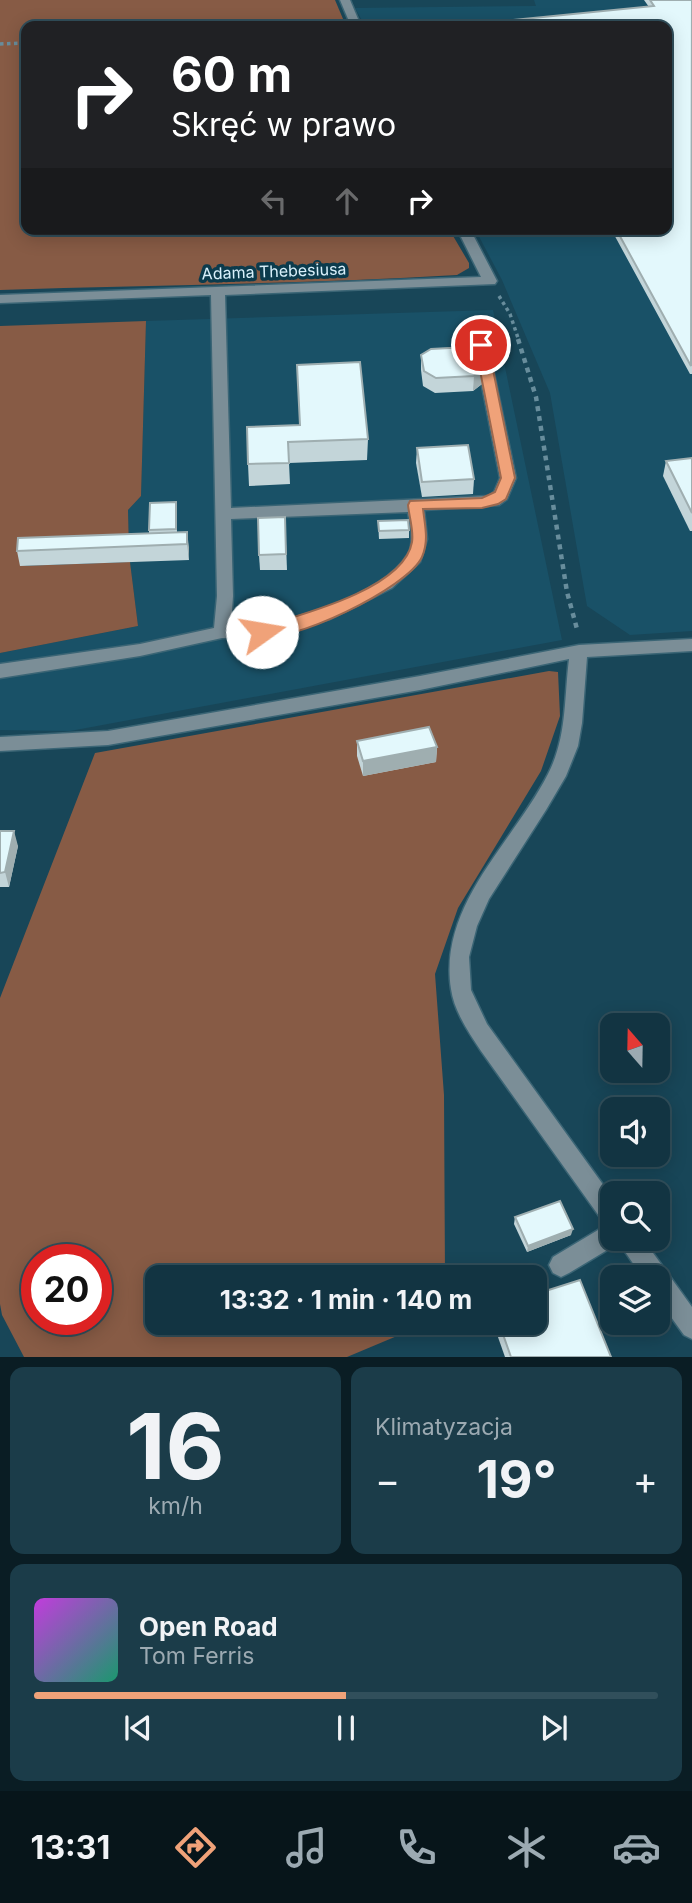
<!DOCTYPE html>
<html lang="pl">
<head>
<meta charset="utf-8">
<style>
	body { margin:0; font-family:Inter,sans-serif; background:#1b3c49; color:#f1f3f6; height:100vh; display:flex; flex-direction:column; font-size:26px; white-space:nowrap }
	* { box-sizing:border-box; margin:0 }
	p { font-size:23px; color:#9caab2 }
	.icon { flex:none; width:38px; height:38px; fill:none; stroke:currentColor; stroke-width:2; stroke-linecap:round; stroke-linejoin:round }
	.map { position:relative; height:1357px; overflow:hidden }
	.side { display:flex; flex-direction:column; gap:10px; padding:10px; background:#0a1d24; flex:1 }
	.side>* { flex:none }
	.top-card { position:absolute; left:21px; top:21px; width:651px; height:214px; border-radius:14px; box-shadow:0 4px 18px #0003,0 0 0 2px #314f5b; background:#202124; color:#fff; overflow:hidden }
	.needle { width:46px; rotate:340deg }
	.controls { position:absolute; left:600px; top:1013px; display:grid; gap:14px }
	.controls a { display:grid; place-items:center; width:70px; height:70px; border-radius:14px; background:#123442; box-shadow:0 4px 18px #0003,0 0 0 2px #314f5b; font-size:35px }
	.speed { position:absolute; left:21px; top:1244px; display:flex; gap:14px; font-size:35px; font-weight:700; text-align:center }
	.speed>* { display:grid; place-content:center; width:91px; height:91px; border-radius:50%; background:#123442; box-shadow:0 4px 18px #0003,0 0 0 2px #314f5b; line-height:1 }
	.speed .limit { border:10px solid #d22; background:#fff; color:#111 }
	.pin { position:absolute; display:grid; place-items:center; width:60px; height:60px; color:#fff; margin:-30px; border:4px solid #fff; border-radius:50%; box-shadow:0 2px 7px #0007 }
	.me { position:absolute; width:77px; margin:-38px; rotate:77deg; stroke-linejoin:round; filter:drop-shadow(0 0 5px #0008) }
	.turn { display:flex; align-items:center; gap:24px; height:147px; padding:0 35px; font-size:32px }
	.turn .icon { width:91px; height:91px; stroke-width:2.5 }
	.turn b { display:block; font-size:49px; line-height:60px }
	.lanes { display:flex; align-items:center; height:66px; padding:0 35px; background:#0003; justify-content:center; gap:35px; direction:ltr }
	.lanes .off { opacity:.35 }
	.big { font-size:52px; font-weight:700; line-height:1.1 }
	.side .card { flex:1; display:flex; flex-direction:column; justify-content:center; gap:10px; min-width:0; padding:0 24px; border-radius:14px; background:#1b3c49 }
	.side .dial { align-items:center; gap:0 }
	.dial b { font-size:91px; line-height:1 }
	.song { display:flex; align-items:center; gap:21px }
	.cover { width:84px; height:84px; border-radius:10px; background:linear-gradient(135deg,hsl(290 70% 55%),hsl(160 70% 35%)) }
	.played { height:7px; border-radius:4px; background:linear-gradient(90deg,#f0a279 50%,#314f5b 50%) }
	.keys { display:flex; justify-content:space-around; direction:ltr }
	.heat { display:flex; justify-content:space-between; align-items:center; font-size:38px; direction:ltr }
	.side .tiles { flex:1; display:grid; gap:10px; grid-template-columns:1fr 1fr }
	.card:last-child { grid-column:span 2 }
	.trip { position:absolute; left:145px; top:1265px; width:402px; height:70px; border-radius:14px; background:#123442; box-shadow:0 4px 18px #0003,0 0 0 2px #314f5b; font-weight:700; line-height:70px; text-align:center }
	.dock { display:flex; height:112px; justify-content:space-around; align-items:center; background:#07151a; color:#9caab2 }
	.dock .icon { width:49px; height:49px }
	.dock .selected { color:#f0a279 }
	.dock b { font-size:32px; color:#f1f3f6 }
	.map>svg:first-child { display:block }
	.built { fill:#195167 }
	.green { fill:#875b45; fill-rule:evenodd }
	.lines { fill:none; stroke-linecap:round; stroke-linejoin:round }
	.minor-casing { stroke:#3b6575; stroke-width:3 }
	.path-far1 { stroke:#688d9c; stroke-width:3.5; stroke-dasharray:3.5 3.5; stroke-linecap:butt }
	.path { stroke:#688d9c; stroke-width:4.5; stroke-dasharray:5 5; stroke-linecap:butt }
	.minor { fill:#7b8e97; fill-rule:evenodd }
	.wall { fill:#c3d5d9 }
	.shaded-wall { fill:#9faeb0 }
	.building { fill:#e3f8fc; stroke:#9faeb0; stroke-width:2 }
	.route { fill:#f0a279; stroke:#9c694f; stroke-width:2 }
	.labels { text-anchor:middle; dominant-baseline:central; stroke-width:7; stroke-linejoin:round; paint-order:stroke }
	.far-street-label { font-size:16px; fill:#d8f0fb; stroke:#0b3b4d }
</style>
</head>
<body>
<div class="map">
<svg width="692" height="1357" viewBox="0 0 692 1357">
	<rect width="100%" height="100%" fill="#184658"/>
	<!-- built -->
	<g class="built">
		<path d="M534,0H692V631L630,635L587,606L550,393L502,280L475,229H667V26H365L355,8L536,6Z"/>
		<path d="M493,310L562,640L70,731L0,730V653L138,626L130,562L20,566L129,549L128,510L141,496L146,321Z"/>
	</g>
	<!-- green -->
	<g class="green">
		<path d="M0,0H335L346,26H26V229H449L469,263V268L457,275C305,284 153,285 0,290Z"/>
		<path d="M146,321L141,496L128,510L129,549L20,566L130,562L138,626L0,653V326Z"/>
		<path d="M549,671L558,672L560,716L541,771L458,908L435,974L444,1095L445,1277L158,1278V1323H428L347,1357H24L2,1315L0,1304V998L95,753ZM37,1260H96V1320H37Z"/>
	</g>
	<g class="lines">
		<!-- minor casing -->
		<g class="minor-casing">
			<g id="minor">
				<path d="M340,0H350L361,26H351Z"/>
				<path d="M457,229H470L497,281L495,284L225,295L231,508L489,496L494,492L500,478L474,345L481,341L488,345L516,478L507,499L499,505L424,510L427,539L420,562L392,588L330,619L265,637L222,638L140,656L0,678V664L140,644L214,628L217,596L211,295L0,303V295L481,277ZM408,512C410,525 415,542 408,554C382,598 278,628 231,626L233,596L231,519Z"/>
				<path d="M692,639V651L587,657L582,723L578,746L566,776L546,810L489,899L477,926L469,957L471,990L487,1024L612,1197V1239H643L692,1307V1339L684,1335L658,1299V1278H643L619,1243L569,1273L561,1277L553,1273L549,1265L553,1257L608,1224L604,1223L481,1051C469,1033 454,1011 451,989C438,905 513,843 548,774C567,737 564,699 569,659L420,690L108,745L0,751V737L108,731L420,676L579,645Z"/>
			</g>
		</g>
		<!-- path-far1 -->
		<g class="path-far1">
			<path d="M0,44L26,43"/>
			<path d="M499,296L510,314L519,341"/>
		</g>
		<!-- path -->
		<path class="path" d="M518,339L536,397L567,592L577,629"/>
		<!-- minor -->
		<use href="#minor" class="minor"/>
	</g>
	<!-- wall -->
	<g class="wall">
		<path d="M644,0H692V374H690L611,229H667V26H502V21L649,7Z"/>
		<path d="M421,355L483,369L482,384L473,391L435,393L423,386L421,370Z"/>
		<path d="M297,365L368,439L367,460L289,463L290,484L249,486L248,464L300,425Z"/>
		<path d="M417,448L474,479L473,494L422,497L416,463Z"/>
		<path d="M692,458V531H690L663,476L666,461Z"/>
		<path d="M176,502L177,532H187L189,560L20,566L17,551L149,533V530Z"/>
		<path d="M285,517L287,570H260L259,555Z"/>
		<path d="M378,521L409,530V538L379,539Z"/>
		<path d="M357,741L437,747L436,762L363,776L357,756Z"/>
		<path d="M0,831L18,846L9,887H0Z"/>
		<path d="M515,1217L571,1235L527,1252L514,1224Z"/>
		<path d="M493,1323H536L611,1357H505Z"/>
	</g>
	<!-- shaded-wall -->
	<g class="shaded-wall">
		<path d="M483,369L482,384L473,391L474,376Z"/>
		<path d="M187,532L189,547V560L187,544Z"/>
		<path d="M437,747L436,762L363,776V761Z"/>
		<path d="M14,831L18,846L9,887L5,872Z"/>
		<path d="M573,1229L571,1235L527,1252L528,1246Z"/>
	</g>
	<!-- building -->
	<g class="building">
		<path d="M650,0H692L691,366L616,229H667V26H505L502,21L654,6Z"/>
		<path d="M468,347L479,353L483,369L474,376L436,378L424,371L421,355L431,349Z"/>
		<path d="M360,362L368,439L288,442L289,463L248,464L247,427L300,425L297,365Z"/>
		<path d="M468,445L474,479L422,482L417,448Z"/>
		<path d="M692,458V513L666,461Z"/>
		<path d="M176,502V529L149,530L150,503Z"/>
		<path d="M285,517L286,554L259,555L258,518Z"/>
		<path d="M408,520L409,530L379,531L378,521Z"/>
		<path d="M187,532V544L17,551L18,538Z"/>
		<path d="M429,727L437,747L363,761L357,741Z"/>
		<path d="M0,831H14L5,872L0,873Z"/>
		<path d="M560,1201L573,1229L528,1246L515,1217Z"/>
		<path d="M580,1280L611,1357H511L499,1323H536V1294Z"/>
	</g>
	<!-- route -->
	<path class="route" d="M481,341L488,345L515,478L506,499L498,504L482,508L423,509C425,526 429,541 422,557C408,588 288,646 257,636L254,632L257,628C296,616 404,590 412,542C414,531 409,516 408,505L410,501L482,498L495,492L501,478L475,345Z"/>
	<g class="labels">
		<!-- far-street labels -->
		<g class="far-street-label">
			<text transform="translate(274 271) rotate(-2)">Adama Thebesiusa</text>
		</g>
	</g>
</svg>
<div class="controls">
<a><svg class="needle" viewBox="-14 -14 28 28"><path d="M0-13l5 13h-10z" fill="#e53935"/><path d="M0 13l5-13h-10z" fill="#9caab2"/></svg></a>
<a><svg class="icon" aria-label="sound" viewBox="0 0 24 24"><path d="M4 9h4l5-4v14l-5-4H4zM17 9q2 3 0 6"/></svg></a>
<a><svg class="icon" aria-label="search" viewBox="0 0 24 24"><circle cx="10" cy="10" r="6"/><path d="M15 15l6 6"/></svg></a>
<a><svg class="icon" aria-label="layers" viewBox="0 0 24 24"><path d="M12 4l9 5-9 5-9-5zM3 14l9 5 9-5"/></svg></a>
</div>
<div class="speed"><div class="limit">20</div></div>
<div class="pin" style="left:481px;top:345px;background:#d93025"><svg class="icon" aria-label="arrive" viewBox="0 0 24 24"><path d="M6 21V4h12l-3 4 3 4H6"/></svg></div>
<svg class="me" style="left:262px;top:632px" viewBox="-20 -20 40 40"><circle r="19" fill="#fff"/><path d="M0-13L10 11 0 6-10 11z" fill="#f0a279"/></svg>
<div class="trip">13:32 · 1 min · 140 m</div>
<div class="top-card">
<div class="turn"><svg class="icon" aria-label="right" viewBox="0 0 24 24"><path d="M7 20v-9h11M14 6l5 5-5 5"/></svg><div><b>60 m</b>Skręć w prawo</div></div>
<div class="lanes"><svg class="icon off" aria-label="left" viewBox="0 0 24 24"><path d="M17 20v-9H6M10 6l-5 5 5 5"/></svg><svg class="icon off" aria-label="ahead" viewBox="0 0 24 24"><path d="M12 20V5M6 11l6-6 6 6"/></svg><svg class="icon" aria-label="right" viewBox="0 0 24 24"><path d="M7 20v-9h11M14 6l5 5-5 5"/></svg></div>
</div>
</div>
<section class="side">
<div class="tiles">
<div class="card dial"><b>16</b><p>km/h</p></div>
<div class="card"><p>Klimatyzacja</p>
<div class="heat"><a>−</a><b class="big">19°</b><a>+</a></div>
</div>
<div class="card">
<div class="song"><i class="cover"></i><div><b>Open Road</b><p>Tom Ferris</p></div></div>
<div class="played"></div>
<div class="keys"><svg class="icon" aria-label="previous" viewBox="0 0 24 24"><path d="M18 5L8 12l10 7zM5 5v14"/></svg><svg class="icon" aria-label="pause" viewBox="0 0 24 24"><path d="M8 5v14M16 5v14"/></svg><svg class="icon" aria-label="next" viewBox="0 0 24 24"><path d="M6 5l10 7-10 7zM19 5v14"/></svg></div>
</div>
</div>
</section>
<nav class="dock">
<b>13:31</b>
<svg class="icon selected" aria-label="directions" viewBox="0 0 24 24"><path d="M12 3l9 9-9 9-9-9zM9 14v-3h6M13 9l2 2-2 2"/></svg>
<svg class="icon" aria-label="music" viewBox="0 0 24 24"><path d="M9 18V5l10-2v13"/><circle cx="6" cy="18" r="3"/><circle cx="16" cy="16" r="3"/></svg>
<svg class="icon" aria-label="phone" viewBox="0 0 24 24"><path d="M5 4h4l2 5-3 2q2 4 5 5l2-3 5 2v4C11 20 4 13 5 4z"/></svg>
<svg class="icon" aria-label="climate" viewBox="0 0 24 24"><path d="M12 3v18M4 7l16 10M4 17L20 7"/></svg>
<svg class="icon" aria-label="car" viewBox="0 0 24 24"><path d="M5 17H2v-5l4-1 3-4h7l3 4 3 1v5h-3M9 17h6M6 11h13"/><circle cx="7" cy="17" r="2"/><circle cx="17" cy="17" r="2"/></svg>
</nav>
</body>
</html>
